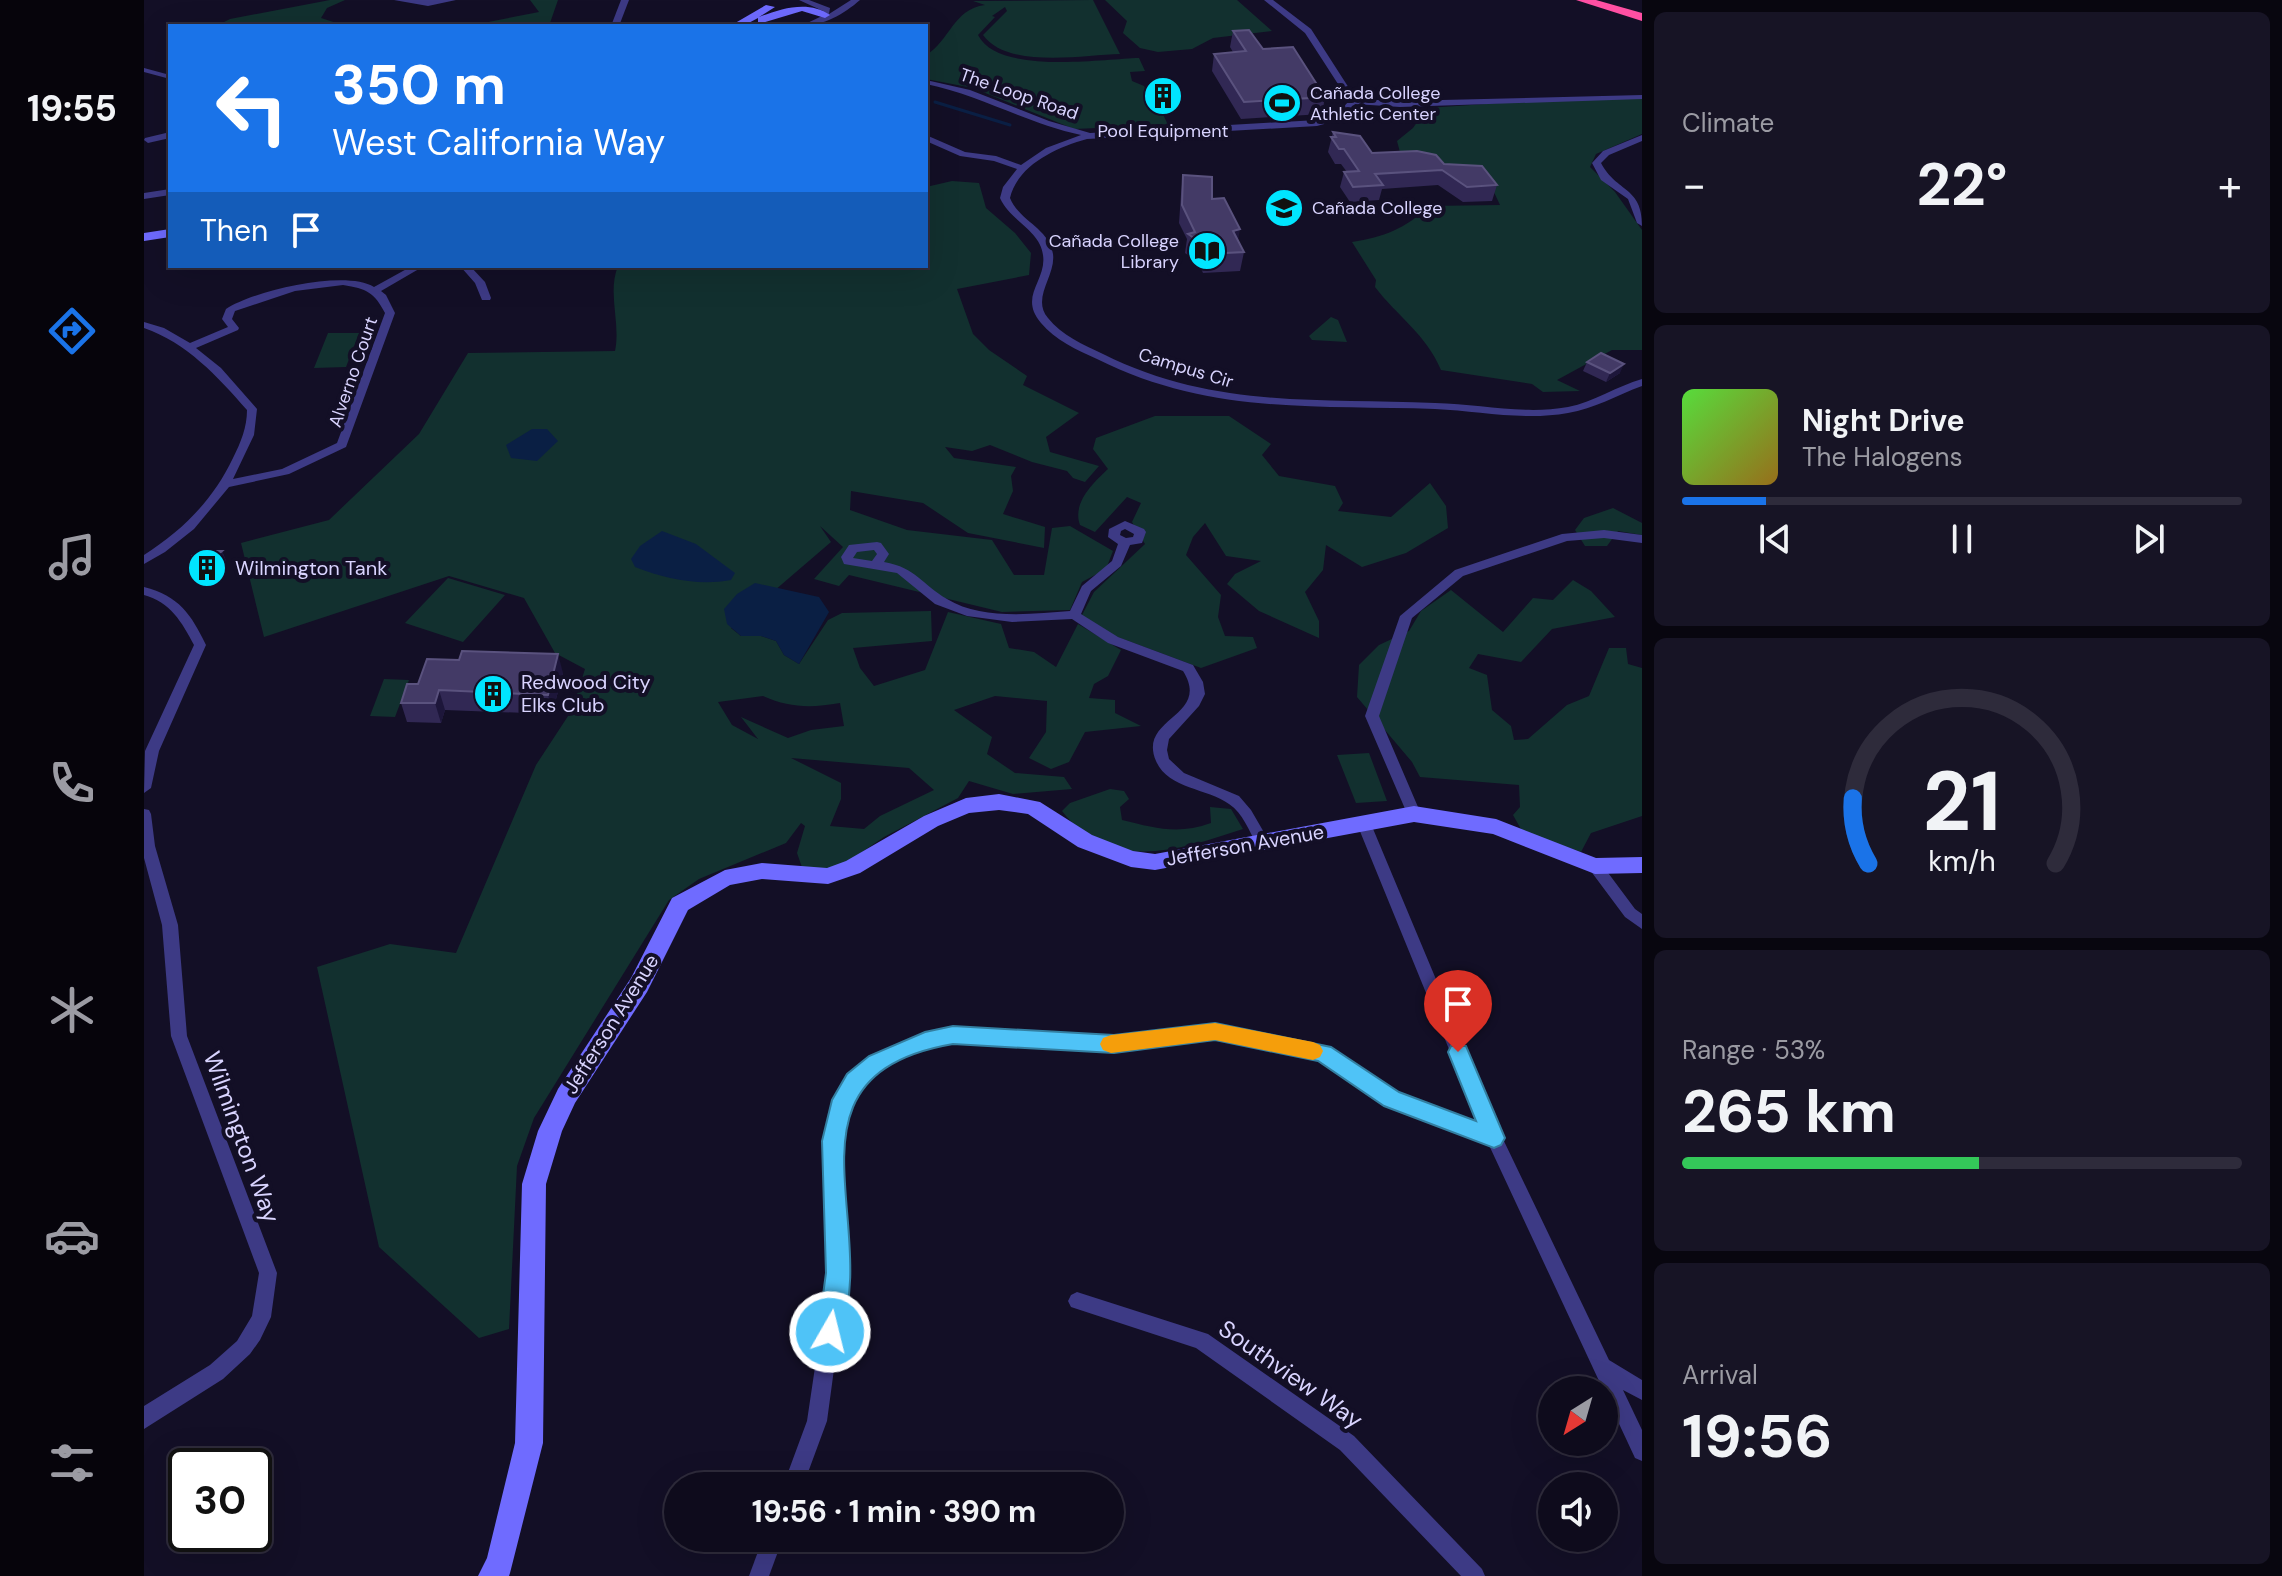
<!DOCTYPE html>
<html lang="en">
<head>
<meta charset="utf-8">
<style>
	body { margin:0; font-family:"DM Sans",sans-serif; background:#171425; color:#f1f3f6; height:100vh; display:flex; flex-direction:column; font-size:30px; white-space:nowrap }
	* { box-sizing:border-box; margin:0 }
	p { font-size:26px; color:#9b9ba3 }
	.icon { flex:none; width:44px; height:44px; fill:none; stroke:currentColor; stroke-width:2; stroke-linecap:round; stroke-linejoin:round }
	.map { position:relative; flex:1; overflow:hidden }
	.side { display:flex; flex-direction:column; gap:12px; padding:12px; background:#08060f; width:640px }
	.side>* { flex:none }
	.banner { position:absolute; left:24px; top:24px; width:760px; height:244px; border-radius:0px; box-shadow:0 8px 32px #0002,0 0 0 2px #2e2b3b; background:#1a73e8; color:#fff; overflow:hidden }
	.needle { width:52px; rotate:217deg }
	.controls { position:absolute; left:1394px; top:1376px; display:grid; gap:16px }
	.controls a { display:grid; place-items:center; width:80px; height:80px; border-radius:50%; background:#0e0b1c; box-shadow:0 8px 32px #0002,0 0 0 2px #2e2b3b; font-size:40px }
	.speed { position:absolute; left:24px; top:1448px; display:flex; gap:16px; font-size:40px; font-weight:700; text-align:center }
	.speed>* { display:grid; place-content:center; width:104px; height:104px; border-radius:50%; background:#0e0b1c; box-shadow:0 8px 32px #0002,0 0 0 2px #2e2b3b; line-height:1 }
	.speed .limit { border:4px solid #111; border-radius:12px; background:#fff; color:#111 }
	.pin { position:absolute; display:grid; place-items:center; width:68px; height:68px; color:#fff; margin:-82px -34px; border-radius:50% 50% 50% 0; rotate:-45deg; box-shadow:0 0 8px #0007 }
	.pin .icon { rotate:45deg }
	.me { position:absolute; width:88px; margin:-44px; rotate:8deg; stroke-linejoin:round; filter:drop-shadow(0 0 6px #0008) }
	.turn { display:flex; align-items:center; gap:28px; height:168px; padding:0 32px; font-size:36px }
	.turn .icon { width:104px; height:104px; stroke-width:2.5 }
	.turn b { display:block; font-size:56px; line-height:68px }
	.then { display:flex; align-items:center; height:76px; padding:0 32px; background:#0003; gap:16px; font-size:30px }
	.big { font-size:60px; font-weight:700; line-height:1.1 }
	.side .widget { flex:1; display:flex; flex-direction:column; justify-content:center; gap:12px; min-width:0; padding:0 28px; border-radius:12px; background:#171425 }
	.side .dial { align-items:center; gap:0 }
	.dial svg { height:208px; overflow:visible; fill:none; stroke:#2e2b3b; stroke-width:7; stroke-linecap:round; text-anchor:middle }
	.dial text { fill:#f1f3f6; stroke:none }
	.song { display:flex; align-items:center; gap:24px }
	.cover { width:96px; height:96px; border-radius:12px; background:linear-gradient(135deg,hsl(110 70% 55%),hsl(40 70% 35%)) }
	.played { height:8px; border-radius:4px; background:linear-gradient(90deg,#1a73e8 15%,#2e2b3b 15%) }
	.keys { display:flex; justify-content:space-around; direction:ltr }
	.heat { display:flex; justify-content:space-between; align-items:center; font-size:44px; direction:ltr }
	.charge { height:12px; border-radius:6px; background:linear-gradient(90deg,#34c759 53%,#2e2b3b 0) }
	.trip { position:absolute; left:520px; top:1472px; width:460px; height:80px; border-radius:40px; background:#0e0b1c; box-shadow:0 8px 32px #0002,0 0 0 2px #2e2b3b; font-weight:700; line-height:80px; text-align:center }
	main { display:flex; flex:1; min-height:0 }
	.dock { display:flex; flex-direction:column; width:144px; justify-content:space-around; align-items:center; background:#06040b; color:#9b9ba3 }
	.dock .icon { width:56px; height:56px }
	.dock .selected { color:#1a73e8 }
	.dock b { font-size:36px; color:#f1f3f6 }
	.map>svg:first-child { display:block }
	.green { fill:#12302f; fill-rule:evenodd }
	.water { fill:#0a1f44 }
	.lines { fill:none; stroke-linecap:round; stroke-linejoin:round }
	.stream { stroke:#0a1f44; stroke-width:3 }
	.street { fill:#3d3a85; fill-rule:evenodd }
	.secondary { fill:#6f6bff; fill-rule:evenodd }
	.highway { fill:#ff4fa3; fill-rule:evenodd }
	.wall { fill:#312854 }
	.shaded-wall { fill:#1d163a }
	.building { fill:#433a66; stroke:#5a527e; stroke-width:2 }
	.route { fill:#4fc3f7; stroke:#337fa1; stroke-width:2 }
	.slow { fill:#f59e0b }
	.labels { text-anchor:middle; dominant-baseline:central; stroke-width:8; stroke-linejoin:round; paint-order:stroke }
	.far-poi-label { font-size:18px; fill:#d9d4ff; stroke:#130f26; text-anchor:start }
	.far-street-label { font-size:18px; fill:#d9d4ff; stroke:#130f26 }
	.poi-label { font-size:20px; fill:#d9d4ff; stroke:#130f26; text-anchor:start }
	.street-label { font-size:20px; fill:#d9d4ff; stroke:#130f26 }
	.near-street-label { font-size:24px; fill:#d9d4ff; stroke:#130f26 }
</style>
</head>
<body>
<main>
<nav class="dock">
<b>19:55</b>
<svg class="icon selected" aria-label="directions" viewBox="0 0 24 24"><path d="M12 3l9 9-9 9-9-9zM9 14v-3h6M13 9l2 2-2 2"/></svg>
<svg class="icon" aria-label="music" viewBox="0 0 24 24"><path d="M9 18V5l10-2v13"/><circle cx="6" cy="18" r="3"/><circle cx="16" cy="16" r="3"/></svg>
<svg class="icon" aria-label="phone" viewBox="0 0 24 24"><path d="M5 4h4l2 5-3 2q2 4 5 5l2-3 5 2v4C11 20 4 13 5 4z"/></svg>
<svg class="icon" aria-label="climate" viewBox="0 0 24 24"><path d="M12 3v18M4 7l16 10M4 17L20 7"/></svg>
<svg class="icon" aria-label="car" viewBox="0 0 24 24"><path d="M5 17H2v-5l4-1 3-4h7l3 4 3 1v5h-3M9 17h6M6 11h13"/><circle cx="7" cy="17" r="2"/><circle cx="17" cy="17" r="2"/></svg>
<svg class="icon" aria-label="filters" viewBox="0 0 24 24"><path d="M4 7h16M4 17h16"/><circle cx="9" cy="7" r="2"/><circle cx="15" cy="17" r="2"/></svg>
</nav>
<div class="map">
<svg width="1498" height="1576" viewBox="0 0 1498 1576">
	<rect width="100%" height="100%" fill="#130f26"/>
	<!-- green -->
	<g class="green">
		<path d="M186,0H201L183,8L177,18L202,26H72L86,19Z"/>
		<path d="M386,0H414L406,23L324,26L395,12Z"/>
		<path d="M949,0L976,54C939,55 863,69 839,35L863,11L861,7L848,16L851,17L834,35C854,75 957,59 995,58L1001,71L986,72L988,81L1000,86L1005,96L1011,97L1024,125L930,129L829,88L782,79V55C806,41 809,9 841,5L829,1Z"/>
		<path d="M961,0H1093L1128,31L1069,38L1048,49L1014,52L996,48L979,33L983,21Z"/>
		<path d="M1416,99H1498V134L1452,154L1446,167L1471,192L1498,230V350H1468L1413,380L1436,391L1399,392L1388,384L1297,370C1282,334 1253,316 1231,287L1232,280L1208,242C1240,237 1261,229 1285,206L1356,205L1349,190L1257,156L1253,141L1269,128L1283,108Z"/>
		<path d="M808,181L835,183L842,208L871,233L887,253L885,275L813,289L829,334L845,350L883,376L879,385L935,413L902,437L906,452L955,466L941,482L929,478L923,471L888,462L846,445L828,451L801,447L810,458L872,467L867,476L869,491L859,514L901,527L900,548L824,533L779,503L707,491L706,510L763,530L848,540L870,575H900L908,528L926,526L969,551L962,569L938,582L926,610L858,612L705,575L695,586L670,579L699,547L676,526L687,542L587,628L597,636H617L632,641L640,655L655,664L684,620L698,613L787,611L788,641L709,648L716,668L730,686L781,670L804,612L857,624L865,648L890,652L912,667L934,624L977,650L964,676L950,684L945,698L971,700V713L997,726L941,732L925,762L907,769L885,758L902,732L903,701L851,696L810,710L848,737L843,754L871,773L920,777L928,789L869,794L825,781L814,798L740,837L696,867L660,873L653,853L661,826L657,823L642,843L555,879L525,900L390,1118L373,1166L365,1329L335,1338L235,1247L173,967L246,944L312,953L392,765L428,710L441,669L411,653L380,598L305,576L120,637L97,543L185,520L275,434L324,353L471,351C477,323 463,293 474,266H782V187ZM619,696C646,708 667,708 696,703L700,726L667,730L644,738L597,717L614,739L588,725L574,702ZM647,758L765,768L790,790L736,816L720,829L686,826L697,799V783Z"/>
		<path d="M1187,317L1194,320L1203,342L1168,340L1165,336Z"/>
		<path d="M184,333H215L202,367L170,368Z"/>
		<path d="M1011,416H1085L1127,444L1118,455L1135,476L1191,486L1199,503L1194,511L1247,517L1286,483L1302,506L1304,528L1262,553L1218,567L1182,545L1179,570L1161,592L1175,621V638L1115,611L1083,584L1091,574L1117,561L1082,556L1061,523L1049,537L1042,555L1077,595L1074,617L1081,636L1109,637L1113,648L1057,668L971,636L938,615L950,592L1001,544L988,522L997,503L983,497L951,532L936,525C928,503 949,483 964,469L949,449L952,438Z"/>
		<path d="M1469,508L1498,523V535L1474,531L1463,546H1441L1431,530L1440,518Z"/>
		<path d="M304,578L361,595L319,642L261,623Z"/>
		<path d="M1429,580L1447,591L1471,617L1408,629L1377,662L1334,654L1325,668L1343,675L1348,710L1367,726L1370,740L1384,739L1423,705L1445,696L1465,648H1482L1484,664L1498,668V816L1447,833L1437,852L1378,831L1369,815L1376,807L1375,785L1276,777L1268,762L1213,697L1215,665L1235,645L1265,631L1277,611L1307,590L1359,632L1389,598L1409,600Z"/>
		<path d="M240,679L265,680L251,717L226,716Z"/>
		<path d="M1225,753L1243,801L1212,803L1193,755Z"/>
		<path d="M966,789L980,791L985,799L976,807L978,820C1011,828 1034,835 1067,823L1066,807L1087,809L1099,829C1035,850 967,874 918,811L926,803Z"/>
	</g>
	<!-- water -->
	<g class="water">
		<path d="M388,429H403L414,441L393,461L367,458L362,445Z"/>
		<path d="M518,531L552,544L591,573L587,580C554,586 522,579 491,567L487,559L496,546Z"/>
		<path d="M611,583L675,597L685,612L655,664L640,655L632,641L617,636H597L583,624L580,609L593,594Z"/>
	</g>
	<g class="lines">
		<!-- stream -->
		<path class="stream" d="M791,102L866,125"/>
		<!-- street -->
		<g class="street">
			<path d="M250,0H312L284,6Z"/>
			<path d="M477,0H485L475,26H467Z"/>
			<path d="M655,0H665L686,8L685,14L707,0H716C700,14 679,26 657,26L678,16L679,11Z"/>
			<path d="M1120,0H1129L1167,29L1212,99L1256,101L1498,95V99L1256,107L1211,104L1198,119L1173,126L943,139C911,148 874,165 866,198C875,221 905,228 909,254C912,276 887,298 904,318C917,335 940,345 959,354C1070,409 1172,398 1291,403C1336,404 1380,415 1424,407C1450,402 1473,386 1498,379V386C1473,395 1450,409 1424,413C1380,421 1335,411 1291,409C1171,405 1065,415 953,359C933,350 911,340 897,323C874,296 903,281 899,255C896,230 866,221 856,198L859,187L873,169L850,161L816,156L782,141V135L821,152L852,156L877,165L902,148L937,135C884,124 836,95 782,84V80L826,90L905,121L946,133L1173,120L1192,115L1205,101L1161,33Z"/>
			<path d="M0,68L26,75V79L0,72Z"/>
			<path d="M26,132V138L4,143L0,140L1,138Z"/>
			<path d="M1498,135V141L1465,155L1457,163C1473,193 1498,186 1498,226L1493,223L1484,199L1457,180L1448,163L1459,151Z"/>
			<path d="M26,189V195L0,199V193Z"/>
			<path d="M268,266H280L237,291L242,295L251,313L202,447L145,474L85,487L50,529L21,552L0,564V555C39,530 69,500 89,458C97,442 103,427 103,410C73,376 43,343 0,328V322L20,328L46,343L84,327L78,319L82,309C109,291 201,269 230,287ZM199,285C223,289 230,292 241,313L193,443L138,469L89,479L110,435L113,409L77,368L52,348L94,330L95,328L88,319L91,311L151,291Z"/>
			<path d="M316,266H326L341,282L347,298L346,300H338L331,283Z"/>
			<path d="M981,521L1000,529L1002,532L998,543L986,545L977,566L947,591L937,614L974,637L1049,665L1059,682L1061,694L1055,706L1025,739L1023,750L1025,759L1040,773L1095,796L1107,810L1125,841L1123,845H1113C1105,831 1099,813 1085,804C1063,788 1024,789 1012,761C993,717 1068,717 1039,671L964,643L928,619L868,622L823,616L791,604L753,573L700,564L697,557L705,545L733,542L737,543L745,554L740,562C773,568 777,584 803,599C837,620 887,614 926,611L938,586L968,561L974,544L964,537L965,529ZM981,529L990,534L989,537L982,538L976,535L977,531ZM730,550L733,554L728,561L709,558L713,552Z"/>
			<path d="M1460,530L1498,535V543L1460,538L1423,541L1319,576L1268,618L1235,716L1277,814L1275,818H1265L1221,716L1256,616L1311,570L1418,534Z"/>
			<path d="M0,587C35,596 47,614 62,645L15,751L7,788L0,793L1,751L50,645C38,622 26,602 0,595Z"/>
			<path d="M0,809L5,810L7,814L11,846L34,925L43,1036L133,1273L127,1317L116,1340L106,1354L79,1379L0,1429V1406L66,1365L93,1341L108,1316L115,1273L27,1036L18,925L0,858Z"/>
			<path d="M1220,819L1225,820L1227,824L1358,1137L1465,1360L1498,1380V1400L1479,1390L1498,1430V1461L1491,1458L1344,1143L1241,1104L1175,1059L1071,1038L970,1051L809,1042L790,1045L739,1068L717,1086L704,1108L697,1141L703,1273L683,1421L659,1486H639L663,1421L685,1273L681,1141L690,1102L705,1076L727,1058L782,1034L809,1028L970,1037L1071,1024L1185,1048L1253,1094L1336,1125L1213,824L1215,820Z"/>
			<path d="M1451,860L1456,862L1491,909L1498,914V929L1481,917L1446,870L1444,866L1446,862Z"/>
			<path d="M933,1292L1064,1334L1210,1436L1338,1569L1341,1576H1317L1196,1450L1052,1348L927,1307L924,1301L927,1295Z"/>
			<path d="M619,1538H639L625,1576H605Z"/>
		</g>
		<!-- secondary -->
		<g class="secondary">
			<path d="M622,5L631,7L615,17C638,8 665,0 686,15L681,18L658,11L618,23L614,22V18L599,26H586Z"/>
			<path d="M26,229V237L0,241V233Z"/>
			<path d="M855,794L896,802L948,835L989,851L1011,854L1270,806L1352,819L1452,858L1498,857V873L1451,874L1349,834L1270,822L1011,870L987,867L934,847L884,814L855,810L825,813L794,826L716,873L684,884L618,879L586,885L544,910L503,992L431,1103L418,1131L402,1184L399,1443L366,1573L365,1576H334L343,1558L371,1443L378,1184L394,1131L414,1089L487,978L528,898L581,870L618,863L683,868L702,861L780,816L822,798Z"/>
		</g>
		<!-- highway -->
		<path class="highway" d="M1432,0H1452L1498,13V21Z"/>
	</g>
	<!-- wall -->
	<g class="wall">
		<path d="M1089,31L1119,49L1181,97L1178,114L1097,119L1068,71L1070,54L1089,52L1086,47Z"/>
		<path d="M1189,132L1228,153L1300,164L1353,185L1348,201L1319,202L1294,185L1238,189L1235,200L1206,202L1196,187L1200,172H1203L1197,164H1191L1184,152Z"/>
		<path d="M1039,175L1068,199L1094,241L1100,252L1096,271L1059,273L1054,262L1041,253L1043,239L1035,223L1037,194Z"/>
		<path d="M1443,362L1476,373L1462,382L1439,371Z"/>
		<path d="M78,551L82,561L70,571L52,573L48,563Z"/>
		<path d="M419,673L408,714L301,710L297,723L263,722L257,703L274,684Z"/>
	</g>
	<!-- shaded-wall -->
	<g class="shaded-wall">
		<path d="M1096,229L1093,247L1089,231Z"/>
		<path d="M1480,364L1476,373L1462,382L1466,373Z"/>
		<path d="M78,551L82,561L70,571L66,561Z"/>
		<path d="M414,654L419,673L408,714L404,695Z"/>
		<path d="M295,690L301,710L297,723L291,703Z"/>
	</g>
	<!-- building -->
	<g class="building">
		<path d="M1105,30L1119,49L1149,47L1181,97L1100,102L1070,54L1102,51L1089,31Z"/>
		<path d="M1189,132L1216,136L1228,153L1273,151L1292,155L1300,164L1338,166L1353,185L1323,187L1298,170L1231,174L1239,185L1209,187L1200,172L1215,171L1200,149H1195L1187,137H1192Z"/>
		<path d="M1039,175L1068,177V199L1080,198L1096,229L1089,231L1100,252L1062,254L1057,243L1044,234L1051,232L1038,205Z"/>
		<path d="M1457,353L1480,364L1466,373L1443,362Z"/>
		<path d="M58,551H78L66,561L48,563V556Z"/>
		<path d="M318,651L414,654L404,695L295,690L291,703H257L263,684H274L283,659L315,660Z"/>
	</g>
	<!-- route -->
	<path class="route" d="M1071,1023L1187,1047L1255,1092L1332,1121L1304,1052L1307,1046H1322L1361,1138L1357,1145L1350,1148L1240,1106L1174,1061L1071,1040L970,1053L809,1044C625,1076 741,1228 694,1340L686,1344L677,1340L674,1332L682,1273L678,1141L688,1100L703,1074L725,1056L781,1032L809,1026L970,1035Z"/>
	<!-- slow -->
	<path class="slow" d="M1071,1023L1169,1042L1176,1045L1179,1051L1176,1057L1169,1060L1071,1040L967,1053L959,1050L956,1044L959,1038L967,1035Z"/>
	<!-- icons -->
	<defs>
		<g id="building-disc" transform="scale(2)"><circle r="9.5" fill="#00e5ff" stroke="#130f26"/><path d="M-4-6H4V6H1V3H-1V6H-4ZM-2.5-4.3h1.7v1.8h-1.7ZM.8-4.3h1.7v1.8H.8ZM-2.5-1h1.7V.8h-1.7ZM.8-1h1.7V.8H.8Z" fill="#111"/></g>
		<g id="stadium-disc" transform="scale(2)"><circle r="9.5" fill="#00e5ff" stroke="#130f26"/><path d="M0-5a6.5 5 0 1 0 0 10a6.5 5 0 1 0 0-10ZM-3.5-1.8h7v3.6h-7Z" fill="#111"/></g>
		<g id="university-disc" transform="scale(2)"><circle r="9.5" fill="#00e5ff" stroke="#130f26"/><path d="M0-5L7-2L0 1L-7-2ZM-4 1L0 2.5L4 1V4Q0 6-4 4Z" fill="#111"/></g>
		<g id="library-disc" transform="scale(2)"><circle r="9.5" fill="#00e5ff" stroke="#130f26"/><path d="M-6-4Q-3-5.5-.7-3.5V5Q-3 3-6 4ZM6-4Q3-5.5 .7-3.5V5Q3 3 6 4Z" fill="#111"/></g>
	</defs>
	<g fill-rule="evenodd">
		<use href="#building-disc" x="1019" y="96"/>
		<use href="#stadium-disc" x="1138" y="103"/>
		<use href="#university-disc" x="1140" y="208"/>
		<use href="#library-disc" x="1063" y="251"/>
		<use href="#building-disc" x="63" y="568"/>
		<use href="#building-disc" x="349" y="694"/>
	</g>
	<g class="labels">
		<!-- far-poi labels -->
		<g class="far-poi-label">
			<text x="1166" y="93">Cañada College<tspan x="1166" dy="21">Athletic Center</tspan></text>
			<text x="1019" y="131" text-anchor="middle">Pool Equipment</text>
			<text x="1168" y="208">Cañada College</text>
			<text x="1035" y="241" text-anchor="end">Cañada College<tspan x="1035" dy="21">Library</tspan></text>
		</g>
		<!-- far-street labels -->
		<g class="far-street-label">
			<text transform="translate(875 94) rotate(19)">The Loop Road</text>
			<text transform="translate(1042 368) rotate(17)">Campus Cir</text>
			<text transform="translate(209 372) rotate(-71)">Alverno Court</text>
		</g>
		<!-- poi labels -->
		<g class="poi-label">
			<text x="91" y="568">Wilmington Tank</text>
			<text x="377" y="682">Redwood City<tspan x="377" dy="23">Elks Club</tspan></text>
		</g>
		<!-- street labels -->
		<g class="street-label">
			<text transform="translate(1101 845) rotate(-10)">Jefferson Avenue</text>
			<text transform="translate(467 1024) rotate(-58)">Jefferson Avenue</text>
		</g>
		<!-- near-street labels -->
		<g class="near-street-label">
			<text transform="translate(98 1137) rotate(70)">Wilmington Way</text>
			<text transform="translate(1147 1374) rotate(35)">Southview Way</text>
		</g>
	</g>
</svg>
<div class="controls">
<a><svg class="needle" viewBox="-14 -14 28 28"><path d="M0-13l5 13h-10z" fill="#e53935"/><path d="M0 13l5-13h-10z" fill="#9b9ba3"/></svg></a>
<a><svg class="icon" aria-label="sound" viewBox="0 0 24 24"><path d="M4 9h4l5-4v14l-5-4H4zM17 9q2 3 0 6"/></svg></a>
</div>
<div class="speed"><div class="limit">30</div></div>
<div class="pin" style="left:1314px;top:1052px;background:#d93025"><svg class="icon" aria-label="arrive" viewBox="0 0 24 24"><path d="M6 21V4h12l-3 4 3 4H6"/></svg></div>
<svg class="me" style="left:686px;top:1332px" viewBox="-20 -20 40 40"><circle r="17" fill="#4fc3f7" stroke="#fff" stroke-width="3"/><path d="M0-11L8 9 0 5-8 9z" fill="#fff"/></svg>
<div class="trip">19:56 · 1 min · 390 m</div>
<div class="banner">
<div class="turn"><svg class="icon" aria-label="left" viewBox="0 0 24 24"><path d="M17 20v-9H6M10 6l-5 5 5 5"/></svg><div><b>350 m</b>West California Way</div></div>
<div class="then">Then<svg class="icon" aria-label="arrive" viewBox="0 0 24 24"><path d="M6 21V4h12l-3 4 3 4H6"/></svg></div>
</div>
</div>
<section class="side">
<div class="widget"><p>Climate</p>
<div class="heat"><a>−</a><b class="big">22°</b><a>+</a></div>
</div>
<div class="widget">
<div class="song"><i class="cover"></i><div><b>Night Drive</b><p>The Halogens</p></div></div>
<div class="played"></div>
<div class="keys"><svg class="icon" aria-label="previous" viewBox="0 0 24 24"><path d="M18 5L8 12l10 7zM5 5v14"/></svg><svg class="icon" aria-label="pause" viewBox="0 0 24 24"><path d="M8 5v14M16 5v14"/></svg><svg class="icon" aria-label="next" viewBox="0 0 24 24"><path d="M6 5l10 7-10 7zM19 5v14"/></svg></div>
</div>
<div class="widget dial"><svg viewBox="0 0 100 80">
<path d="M14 69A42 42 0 1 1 86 69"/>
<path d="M14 69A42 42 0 0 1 8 44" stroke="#1a73e8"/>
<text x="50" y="56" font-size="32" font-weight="700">21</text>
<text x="50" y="72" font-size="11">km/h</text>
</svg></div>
<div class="widget"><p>Range · 53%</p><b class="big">265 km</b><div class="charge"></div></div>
<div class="widget"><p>Arrival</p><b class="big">19:56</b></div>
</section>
</main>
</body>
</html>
